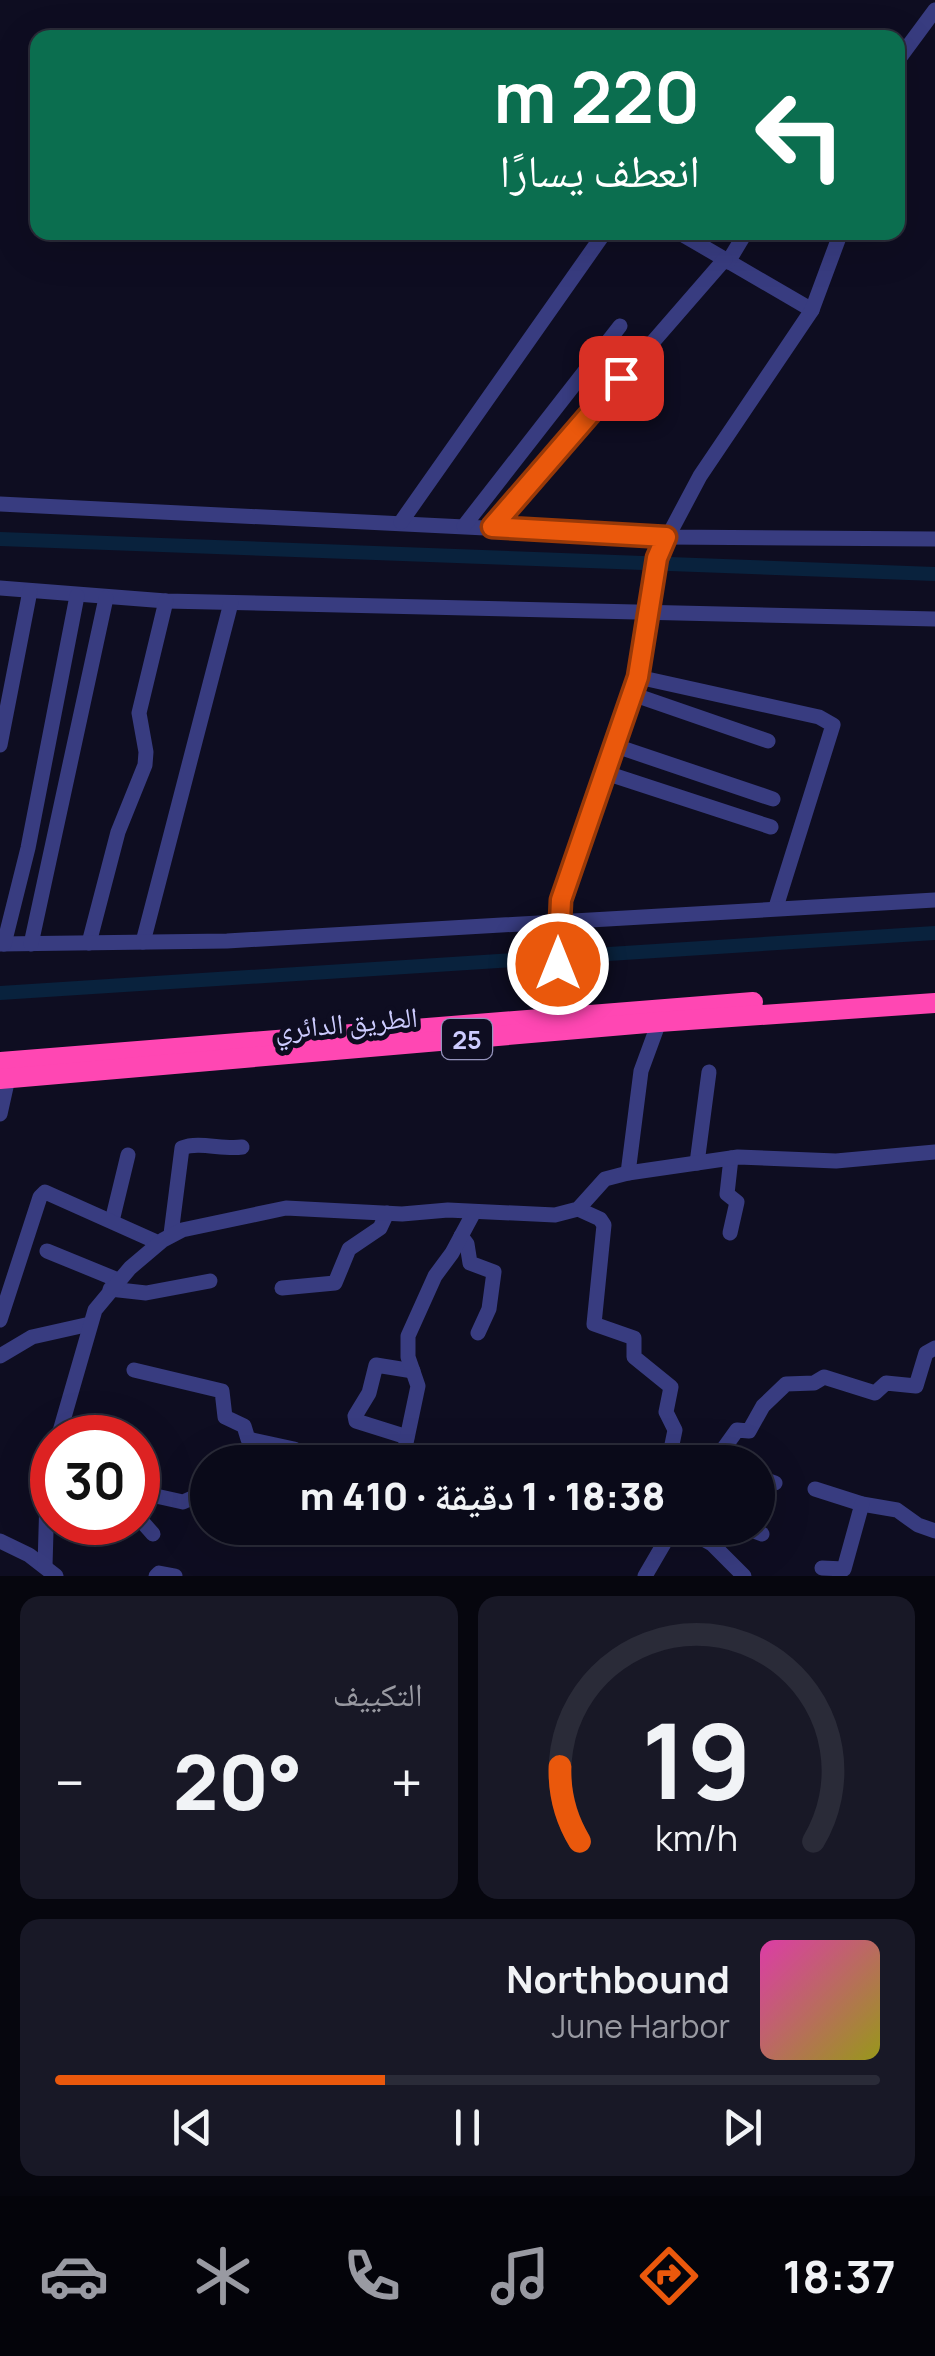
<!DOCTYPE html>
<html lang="ar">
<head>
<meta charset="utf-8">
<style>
	body { margin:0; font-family:Manrope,"Noto Naskh Arabic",sans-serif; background:#181826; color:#f1f3f6; direction:rtl; height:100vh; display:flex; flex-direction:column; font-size:38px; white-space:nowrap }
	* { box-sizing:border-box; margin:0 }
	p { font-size:32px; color:#999aa2 }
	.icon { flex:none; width:55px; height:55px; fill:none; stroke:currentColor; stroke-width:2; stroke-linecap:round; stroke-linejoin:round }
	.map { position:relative; height:1576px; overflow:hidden; direction:ltr }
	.sheet { display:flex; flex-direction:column; gap:20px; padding:20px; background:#06060e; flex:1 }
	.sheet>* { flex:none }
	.hud { position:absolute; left:30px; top:30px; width:875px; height:210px; border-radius:20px; box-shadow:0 10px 40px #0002,0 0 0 2px #2a2b38; direction:rtl; background:#0b6e4f; color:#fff; overflow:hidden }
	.speed { position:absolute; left:30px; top:1415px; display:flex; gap:20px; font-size:50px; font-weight:700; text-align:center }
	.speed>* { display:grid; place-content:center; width:130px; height:130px; border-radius:50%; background:#0a0a19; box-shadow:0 10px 40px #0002,0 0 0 2px #2a2b38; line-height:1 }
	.speed .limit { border:15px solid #d22; background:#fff; color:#111 }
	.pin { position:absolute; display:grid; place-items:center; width:85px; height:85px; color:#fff; margin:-42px; border-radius:20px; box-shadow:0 5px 15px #0006 }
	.me { position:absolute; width:110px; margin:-55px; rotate:0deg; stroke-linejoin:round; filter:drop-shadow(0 0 8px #0008) }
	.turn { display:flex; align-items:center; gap:35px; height:210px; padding:0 40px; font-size:45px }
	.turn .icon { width:130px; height:130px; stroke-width:2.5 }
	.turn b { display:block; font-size:70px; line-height:85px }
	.big { font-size:75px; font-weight:800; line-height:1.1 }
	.sheet .widget { flex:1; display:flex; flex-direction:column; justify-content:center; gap:15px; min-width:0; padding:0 35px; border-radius:20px; background:#181826 }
	.sheet .dial { align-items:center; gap:0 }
	.dial svg { height:260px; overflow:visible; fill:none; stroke:#2a2b38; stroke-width:7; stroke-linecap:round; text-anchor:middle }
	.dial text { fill:#f1f3f6; stroke:none }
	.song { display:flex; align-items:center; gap:30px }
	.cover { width:120px; height:120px; border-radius:15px; background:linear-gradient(135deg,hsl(320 70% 55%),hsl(60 70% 35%)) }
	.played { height:10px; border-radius:5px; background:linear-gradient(90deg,#ea580c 40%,#2a2b38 40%) }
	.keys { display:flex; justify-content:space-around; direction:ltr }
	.heat { display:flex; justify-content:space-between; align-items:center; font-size:55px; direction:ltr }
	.sheet .tiles { flex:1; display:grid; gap:20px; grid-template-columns:1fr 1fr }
	.widget:last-child { grid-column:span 2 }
	.trip { position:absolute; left:190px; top:1445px; width:585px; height:100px; border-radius:50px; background:#0a0a19; box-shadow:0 10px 40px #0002,0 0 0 2px #2a2b38; font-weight:800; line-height:100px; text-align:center; direction:rtl }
	.menu { display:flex; height:160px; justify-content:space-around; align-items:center; background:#04040a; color:#999aa2 }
	.menu .icon { width:70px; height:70px }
	.menu .on { color:#ea580c }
	.menu b { font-size:45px; color:#f1f3f6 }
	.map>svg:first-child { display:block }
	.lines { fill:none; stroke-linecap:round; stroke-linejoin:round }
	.canal { stroke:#09223d; stroke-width:14 }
	.minor { stroke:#383c80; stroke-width:15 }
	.highway { stroke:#ff47b3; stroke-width:20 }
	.route-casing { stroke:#983908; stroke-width:25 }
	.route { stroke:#ea580c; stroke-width:18 }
	.labels { text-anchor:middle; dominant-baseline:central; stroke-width:10; stroke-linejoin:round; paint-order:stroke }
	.shield { fill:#0e0d21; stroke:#9493bc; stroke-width:2.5 }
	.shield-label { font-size:25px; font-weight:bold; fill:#cdccff }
	.street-label { font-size:28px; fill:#cdccff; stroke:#0e0d21 }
</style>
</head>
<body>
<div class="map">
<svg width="935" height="1576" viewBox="0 0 935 1576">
	<rect width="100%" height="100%" fill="#0e0d21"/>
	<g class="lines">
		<!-- canal -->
		<g class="canal">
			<path d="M0,539L935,574"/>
			<path d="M0,993L935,933"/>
		</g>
		<!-- minor -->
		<g class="minor">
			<path d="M898,60L935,10"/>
			<path d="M678,232L812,310"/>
			<path d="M728,262L746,232"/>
			<path d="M0,504L666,537L935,539"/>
			<path d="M401,522L605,232"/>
			<path d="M464,526L620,326"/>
			<path d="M492,527L725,259"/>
			<path d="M0,588L166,601L935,619"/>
			<path d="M638,677L819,717L833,725L776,907"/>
			<path d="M632,694L768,741"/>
			<path d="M0,745L30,591"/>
			<path d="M613,745L773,799"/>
			<path d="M603,772L771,827"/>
			<path d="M143,942L231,603"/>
			<path d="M89,943L118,832L145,765L146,752L139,713L166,601"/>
			<path d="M0,944L227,941L935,900"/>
			<path d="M4,944L28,848L77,596"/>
			<path d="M31,944L106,598"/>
			<path d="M559,1016L561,900L638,677L657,557L700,476L812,310L841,232"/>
			<path d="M0,1114L8,1078"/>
			<path d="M697,1163L709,1072"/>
			<path d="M628,1173L641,1071L659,1022"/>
			<path d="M578,1209L600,1219L604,1225L594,1324L634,1338V1357L671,1387L666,1412L675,1430L669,1459"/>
			<path d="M112,1221L128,1155"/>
			<path d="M730,1233L737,1202L727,1194L731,1158"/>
			<path d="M171,1234L182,1148C199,1141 223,1150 242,1147"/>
			<path d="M461,1236L467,1244L470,1263L494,1272L489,1309L478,1333"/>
			<path d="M47,1251L118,1280"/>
			<path d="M282,1288L335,1283L349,1249L380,1228L387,1213"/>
			<path d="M110,1289L146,1293L210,1281"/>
			<path d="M0,1320L40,1197L45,1192L159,1243"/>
			<path d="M0,1356L32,1337L90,1324"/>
			<path d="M134,1370L222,1391L225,1417L244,1426L248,1439L294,1449L295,1462"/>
			<path d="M407,1437L356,1421L355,1416L369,1393L376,1365L413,1371"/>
			<path d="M58,1438L95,1310L130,1268L163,1240L182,1230L286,1208L402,1214L448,1210L555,1215L578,1209L605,1179L628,1173L738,1157L836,1161L935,1152"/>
			<path d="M404,1454L432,1462"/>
			<path d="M402,1462L418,1386L408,1357V1336L435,1276L452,1253L474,1212"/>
			<path d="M488,1462L498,1454L527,1462"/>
			<path d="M627,1462L640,1453L690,1462"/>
			<path d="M714,1462L737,1430L749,1431L763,1406L786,1384L814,1383L824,1377L875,1393L886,1383L916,1386L926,1353L935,1348"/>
			<path d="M758,1477L775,1483"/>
			<path d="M815,1489L862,1504L897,1510L918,1525L935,1531"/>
			<path d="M138,1492L183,1502L192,1498L208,1504"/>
			<path d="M138,1515L142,1493"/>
			<path d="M138,1517L153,1534"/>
			<path d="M684,1528L712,1544L744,1576"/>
			<path d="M746,1528L762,1534"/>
			<path d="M0,1541L29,1555L56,1576"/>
			<path d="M45,1566L47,1497L52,1462"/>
			<path d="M822,1568L844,1569L862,1504"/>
			<path d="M156,1576L159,1573L175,1576"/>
			<path d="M645,1576L673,1528"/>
		</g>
		<!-- highway -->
		<g class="highway">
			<path d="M0,1062L753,1002"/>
			<path d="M0,1079L659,1022L935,1003"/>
		</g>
	</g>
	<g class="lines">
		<!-- route casing -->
		<g class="route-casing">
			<path id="route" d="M558,964L561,900L638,677L657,558L666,537L492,527L621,378"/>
		</g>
		<!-- route -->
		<use href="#route" class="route"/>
	</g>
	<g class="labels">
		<!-- shield labels -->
		<rect class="shield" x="442" y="1019" width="50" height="40" rx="8"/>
		<g class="shield-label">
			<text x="467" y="1039">25</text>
		</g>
		<!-- street labels -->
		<g class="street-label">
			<text transform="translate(346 1022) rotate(-5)">الطريق الدائري</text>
		</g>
	</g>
</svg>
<div class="speed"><div class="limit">30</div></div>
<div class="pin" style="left:621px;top:378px;background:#d93025"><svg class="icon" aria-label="arrive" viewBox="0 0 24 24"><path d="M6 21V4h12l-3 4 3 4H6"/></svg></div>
<svg class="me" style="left:558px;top:964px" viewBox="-20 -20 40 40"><circle r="17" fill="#ea580c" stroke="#fff" stroke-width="3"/><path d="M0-11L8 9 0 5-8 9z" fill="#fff"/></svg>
<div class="trip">18:38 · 1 دقيقة · 410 m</div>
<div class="hud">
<div class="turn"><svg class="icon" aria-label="left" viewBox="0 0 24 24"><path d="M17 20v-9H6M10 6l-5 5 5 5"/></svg><div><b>220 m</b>انعطف يسارًا</div></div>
</div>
</div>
<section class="sheet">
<div class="tiles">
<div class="widget dial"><svg viewBox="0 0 100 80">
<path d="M14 69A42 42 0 1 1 86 69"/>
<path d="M14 69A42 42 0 0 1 8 46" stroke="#ea580c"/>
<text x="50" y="56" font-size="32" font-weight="700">19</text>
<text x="50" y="72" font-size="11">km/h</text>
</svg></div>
<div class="widget"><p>التكييف</p>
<div class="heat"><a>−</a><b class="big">20°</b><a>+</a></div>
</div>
<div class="widget">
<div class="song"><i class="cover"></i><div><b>Northbound</b><p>June Harbor</p></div></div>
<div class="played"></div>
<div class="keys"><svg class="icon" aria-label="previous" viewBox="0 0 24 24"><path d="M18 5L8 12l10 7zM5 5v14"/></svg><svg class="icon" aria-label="pause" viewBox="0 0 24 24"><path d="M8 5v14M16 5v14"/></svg><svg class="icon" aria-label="next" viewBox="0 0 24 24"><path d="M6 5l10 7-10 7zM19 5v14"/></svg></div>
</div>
</div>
</section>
<nav class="menu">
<b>18:37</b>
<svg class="icon on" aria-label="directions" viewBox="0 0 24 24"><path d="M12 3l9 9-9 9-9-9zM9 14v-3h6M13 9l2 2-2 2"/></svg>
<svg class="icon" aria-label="music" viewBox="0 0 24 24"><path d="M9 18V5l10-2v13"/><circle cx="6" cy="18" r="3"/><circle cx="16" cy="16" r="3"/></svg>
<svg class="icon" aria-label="phone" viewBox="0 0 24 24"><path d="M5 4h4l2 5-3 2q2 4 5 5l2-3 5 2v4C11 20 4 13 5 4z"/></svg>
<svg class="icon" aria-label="climate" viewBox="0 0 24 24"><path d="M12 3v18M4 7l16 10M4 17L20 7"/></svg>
<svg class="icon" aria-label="car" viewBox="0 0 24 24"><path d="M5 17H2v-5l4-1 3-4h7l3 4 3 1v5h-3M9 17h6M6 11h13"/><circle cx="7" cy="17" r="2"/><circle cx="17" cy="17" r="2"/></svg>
</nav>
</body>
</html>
